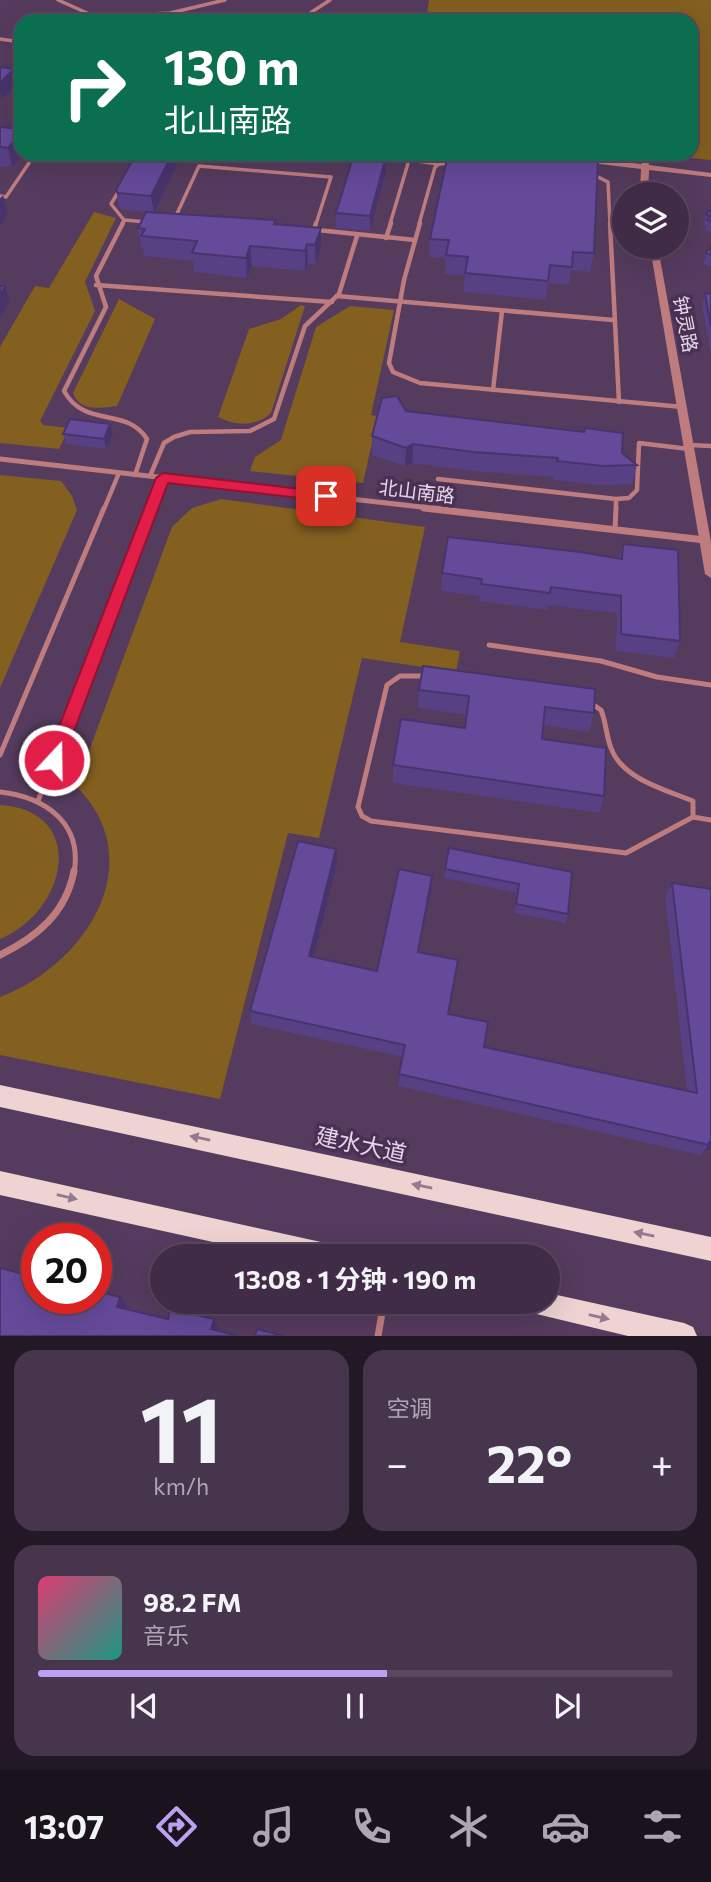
<!DOCTYPE html>
<html lang="zh">
<head>
<meta charset="utf-8">
<style>
	body { margin:0; font-family:Commissioner,"Noto Sans SC",sans-serif; background:#47344d; color:#f1f3f6; height:100vh; display:flex; flex-direction:column; font-size:26px; white-space:nowrap }
	* { box-sizing:border-box; margin:0 }
	p { font-size:23px; color:#aea7b3 }
	.icon { flex:none; width:38px; height:38px; fill:none; stroke:currentColor; stroke-width:2; stroke-linecap:round; stroke-linejoin:round }
	.map { position:relative; height:1336px; overflow:hidden }
	.drawer { display:flex; flex-direction:column; gap:14px; padding:14px; background:#231826; flex:1 }
	.drawer>* { flex:none }
	.banner { position:absolute; left:14px; top:14px; width:684px; height:147px; border-radius:21px; box-shadow:0 7px 28px #0002,0 0 0 2px #59485f; background:#0b6e4f; color:#fff; overflow:hidden }
	.fabs { position:absolute; left:612px; top:182px; display:grid; gap:14px }
	.fabs a { display:grid; place-items:center; width:77px; height:77px; border-radius:50%; background:#402c46; box-shadow:0 7px 28px #0002,0 0 0 2px #59485f; font-size:35px }
	.speed { position:absolute; left:21px; top:1223px; display:flex; gap:14px; font-size:35px; font-weight:700; text-align:center }
	.speed>* { display:grid; place-content:center; width:91px; height:91px; border-radius:50%; background:#402c46; box-shadow:0 7px 28px #0002,0 0 0 2px #59485f; line-height:1 }
	.speed .limit { border:10px solid #d22; background:#fff; color:#111 }
	.pin { position:absolute; display:grid; place-items:center; width:60px; height:60px; color:#fff; margin:-30px; border-radius:14px; box-shadow:0 4px 10px #0006 }
	.me { position:absolute; width:77px; margin:-38px; rotate:21deg; stroke-linejoin:round; filter:drop-shadow(0 0 5px #0008) }
	.turn { display:flex; align-items:center; gap:24px; height:147px; padding:0 35px; font-size:32px }
	.turn .icon { width:91px; height:91px; stroke-width:2.5 }
	.turn b { display:block; font-size:49px; line-height:60px }
	.big { font-size:52px; font-weight:700; line-height:1.1 }
	.drawer .widget { flex:1; display:flex; flex-direction:column; justify-content:center; gap:10px; min-width:0; padding:0 24px; border-radius:21px; background:#47344d }
	.drawer .dial { align-items:center; gap:0 }
	.dial b { font-size:91px; line-height:1 }
	.song { display:flex; align-items:center; gap:21px }
	.cover { width:84px; height:84px; border-radius:10px; background:linear-gradient(135deg,hsl(340 70% 55%),hsl(170 70% 35%)) }
	.played { height:7px; border-radius:4px; background:linear-gradient(90deg,#bca0f2 55%,#59485f 55%) }
	.keys { display:flex; justify-content:space-around; direction:ltr }
	.heat { display:flex; justify-content:space-between; align-items:center; font-size:38px; direction:ltr }
	.drawer .tiles { flex:1; display:grid; gap:14px; grid-template-columns:1fr 1fr }
	.widget:last-child { grid-column:span 2 }
	.trip { position:absolute; left:150px; top:1244px; width:410px; height:70px; border-radius:35px; background:#402c46; box-shadow:0 7px 28px #0002,0 0 0 2px #59485f; font-weight:700; line-height:70px; text-align:center }
	.menu { display:flex; height:112px; justify-content:space-around; align-items:center; background:#1a121c; color:#aea7b3 }
	.menu .icon { width:49px; height:49px }
	.menu .current { color:#bca0f2 }
	.menu b { font-size:32px; color:#f1f3f6 }
	.map>svg:first-child { display:block }
	.green { fill:#835f20 }
	.lines { fill:none; stroke-linecap:round; stroke-linejoin:round }
	.service-far3 { stroke:#bf7c7f; stroke-width:3.5 }
	.service-far2 { stroke:#bf7c7f; stroke-width:4.5 }
	.service-far1 { stroke:#bf7c7f; stroke-width:5 }
	.service { stroke:#bf7c7f; stroke-width:7 }
	.minor-far1 { stroke:#bf7c7f; stroke-width:5 }
	.minor { stroke:#bf7c7f; stroke-width:7 }
	.tertiary { fill:#bf7c7f; fill-rule:evenodd }
	.primary { fill:#efd3d3; fill-rule:evenodd }
	.wall { fill:#574084 }
	.shaded-wall { fill:#47346c }
	.building { fill:#654a9a; stroke:#47346c; stroke-width:2 }
	.oneway { fill:#947a8d }
	.route { fill:#e11d48; stroke:#92132f; stroke-width:2 }
	.labels { text-anchor:middle; dominant-baseline:central; stroke-width:7; stroke-linejoin:round; paint-order:stroke }
	.street-label { font-size:19px; fill:#e4d5e9; stroke:#4a3153 }
	.near-street-label { font-size:23px; fill:#e4d5e9; stroke:#4a3153 }
</style>
</head>
<body>
<div class="map">
<svg width="711" height="1336" viewBox="0 0 711 1336">
	<rect width="100%" height="100%" fill="#553b5e"/>
	<!-- green -->
	<g class="green">
		<path d="M429,0H711V160L651,154H691V21H426Z"/>
		<path d="M94,212L116,218L85,282L95,311L40,421L43,425L69,428L59,449L0,443V347L35,286L49,288Z"/>
		<path d="M119,299L155,319L117,406C101,408 79,412 73,393Z"/>
		<path d="M301,305L305,306L271,413C256,427 235,426 218,417L249,329L281,319Z"/>
		<path d="M350,306L394,310L371,415L378,416L363,483L250,471L255,457L281,440L316,327Z"/>
		<path d="M0,475L61,481L72,496L77,510L0,688Z"/>
		<path d="M221,499L425,527L400,642L460,651L456,672L362,658L319,838L288,833L220,1099L0,1055V997C84,966 153,863 76,786L172,527L192,508Z"/>
		<path d="M0,805C87,810 69,910 0,939Z"/>
	</g>
	<g class="lines">
		<!-- service-far3 -->
		<g class="service-far3">
			<path d="M58,0L96,17L170,13L225,0"/>
			<path d="M298,21L330,0"/>
			<path d="M0,39L21,42"/>
			<path d="M592,174L608,182L610,224"/>
			<path d="M120,189L111,204L124,220"/>
			<path d="M0,196L6,197L35,154"/>
			<path d="M175,218L199,166L331,177L316,224"/>
			<path d="M122,224L124,220L147,222"/>
			<path d="M390,224L409,160L439,164"/>
			<path d="M419,224L435,167L439,164L454,163"/>
		</g>
		<!-- service-far2 -->
		<g class="service-far2">
			<path d="M123,223L96,276L106,307L64,391C85,429 126,406 147,439L135,475"/>
			<path d="M420,223L404,280L389,363L393,372L420,383L683,407"/>
			<path d="M610,223L619,402"/>
			<path d="M314,230L316,223"/>
			<path d="M317,230L415,240"/>
			<path d="M386,238L391,223"/>
			<path d="M96,285L332,302"/>
			<path d="M337,296L613,320"/>
			<path d="M493,390L502,311"/>
			<path d="M690,445L711,446"/>
			<path d="M150,476L164,443L174,437L190,432L250,431L274,419L305,326L339,294L357,236"/>
			<path d="M438,479L616,499V509"/>
			<path d="M616,499L629,498L637,490L639,443L689,449"/>
			<path d="M104,509L119,473"/>
			<path d="M151,509L163,478"/>
		</g>
		<!-- service-far1 -->
		<g class="service-far1">
			<path d="M615,530L616,508"/>
			<path d="M489,645L601,661L657,677L711,685"/>
			<path d="M427,676H400L387,685L358,807L362,816L371,821L626,853L693,817L711,820"/>
			<path d="M589,702L601,710C606,722 606,735 611,748C622,779 666,790 693,801V817"/>
			<path d="M0,755L104,508"/>
			<path d="M0,792C44,797 83,822 74,873"/>
			<path d="M38,801L152,508"/>
		</g>
		<!-- service -->
		<g class="service">
			<path d="M0,955C37,937 66,913 74,871"/>
			<path d="M378,1336L384,1302"/>
		</g>
		<!-- minor-far1 -->
		<path class="minor-far1" d="M0,459L439,509"/>
		<!-- minor -->
		<path class="minor" d="M424,508L705,540"/>
		<!-- tertiary -->
		<g class="tertiary">
			<path d="M0,70L21,73V77L0,74Z"/>
			<path d="M530,154H554L641,164L645,161H648L649,165L711,173V177L649,170L648,194H640L641,169L534,156Z"/>
			<path d="M650,247H658L711,542V578L705,574Z"/>
		</g>
		<!-- primary -->
		<g class="primary">
			<path d="M0,1085L711,1237V1261L0,1107Z"/>
			<path d="M0,1171L330,1244L339,1247L342,1256H277L0,1195Z"/>
			<path d="M548,1293L684,1323L693,1327L697,1336H628L524,1311L520,1302H548Z"/>
		</g>
	</g>
	<!-- wall -->
	<g class="wall">
		<path d="M0,127L21,129L12,167L0,166Z"/>
		<path d="M136,154H182L154,213L121,209L119,207L116,190Z"/>
		<path d="M234,154H366L386,156V171L370,231L336,228V213L351,162L303,158L301,162L235,156Z"/>
		<path d="M711,208V232L705,230L706,226L703,225L706,215Z"/>
		<path d="M275,220V224L321,247L316,264H308L305,271L252,266L247,278L194,272L193,261L144,256L143,248H141L138,228Z"/>
		<path d="M430,239L594,253L590,272L571,270L569,285L548,283L546,300L463,292L465,275L445,274L446,258L429,257Z"/>
		<path d="M711,246V266L703,264L706,253Z"/>
		<path d="M705,293L711,294V354L702,304Z"/>
		<path d="M406,411L622,453L637,465L632,484L599,485L554,480V477L471,471L412,463L405,466L372,455V436Z"/>
		<path d="M63,434H113L106,449L66,444Z"/>
		<path d="M623,544L680,641L674,658L616,651L617,613L548,605L547,610L479,601L480,596L441,591L442,573L619,559Z"/>
		<path d="M419,690L594,713L589,732L543,725L542,739L604,796L599,813L393,783V765L465,728L467,715L418,708Z"/>
		<path d="M449,848L572,872L568,914L565,923L514,913L517,893L444,878Z"/>
		<path d="M337,864L313,957L377,971L432,876L431,891L419,952L448,1014L484,1047L687,1091L665,897L672,883L711,889V1149L704,1151L700,1155L398,1086L403,1057L252,1024L250,1011Z"/>
	</g>
	<!-- shaded-wall -->
	<g class="shaded-wall">
		<path d="M14,69L17,83L2,99L0,90V83Z"/>
		<path d="M21,131V154H23L12,167L8,148Z"/>
		<path d="M172,154H182L154,213L151,196Z"/>
		<path d="M386,156V171L370,231V216Z"/>
		<path d="M3,195L8,214L0,225V199Z"/>
		<path d="M321,228V247L316,264L315,245Z"/>
		<path d="M307,244L308,264L305,271V251Z"/>
		<path d="M250,246L252,266L247,278L246,258Z"/>
		<path d="M5,286L9,301L0,318V296Z"/>
		<path d="M110,424L113,434L106,449L104,439Z"/>
		<path d="M413,444L412,463L405,466L406,448Z"/>
		<path d="M336,849L337,864L310,970L309,956Z"/>
		<path d="M432,876L431,891L416,965L418,952Z"/>
		<path d="M711,1141V1149L704,1151L709,1145V1142Z"/>
		<path d="M28,1275L37,1283L34,1293L25,1285Z"/>
		<path d="M120,1297L127,1305L124,1314L117,1307Z"/>
		<path d="M214,1319L218,1327L216,1336L211,1329Z"/>
	</g>
	<!-- building -->
	<g class="building">
		<path d="M0,67L14,69L0,83Z"/>
		<path d="M0,127L21,129V131L8,148L0,147Z"/>
		<path d="M136,154H172L151,196L118,193L116,190Z"/>
		<path d="M354,154L386,156L370,216L336,213Z"/>
		<path d="M448,154H515L598,161L594,253L573,252L572,267L550,265L548,281L465,273L468,257L446,255L449,240L430,239Z"/>
		<path d="M711,208V221L707,220L710,216L706,215Z"/>
		<path d="M146,212L275,220L274,224L321,228L315,245L307,244L305,251L250,246L246,258L192,253L197,241L141,236L145,229L138,228Z"/>
		<path d="M711,246V255L706,253Z"/>
		<path d="M0,286H5L0,296Z"/>
		<path d="M705,293L711,294V327Z"/>
		<path d="M397,396L406,411L584,432L585,428L623,433L622,453L637,465L603,466L557,461L558,458L473,452L413,444L406,448L372,436L382,398Z"/>
		<path d="M70,419L110,424L104,439L63,434Z"/>
		<path d="M448,537L580,552L622,559L623,544L678,550L680,641L621,634V596L551,587L550,593L481,584L482,579L442,573Z"/>
		<path d="M423,666L595,689L594,713L545,707L542,739L606,748L604,796L393,765L401,719L465,728L469,696L419,690Z"/>
		<path d="M298,841L336,849L309,956L377,971L399,869L432,876L418,952L458,960L448,1014L488,1022L484,1047L697,1093L672,883L711,889V1141L709,1142V1145L399,1074L405,1045L250,1011Z"/>
		<path d="M449,848L572,872L568,914L516,904L519,884L445,869Z"/>
		<path d="M0,1268L28,1275L25,1285L37,1288V1298H96V1291L120,1297L117,1307L168,1319L170,1309L214,1319L211,1329L239,1336H0Z"/>
		<path d="M257,1329L284,1336H255Z"/>
	</g>
	<!-- one-way arrows -->
	<defs><path id="oneway-solid" d="M-6-.8H1V-3.2L6.5 0L1 3.2V.8H-6Z" transform="scale(1.75)"/></defs>
	<g class="oneway">
		<use href="#oneway-solid" transform="translate(200 1138) rotate(-168)"/>
		<use href="#oneway-solid" transform="translate(422 1186) rotate(-168)"/>
		<use href="#oneway-solid" transform="translate(67 1197) rotate(13)"/>
		<use href="#oneway-solid" transform="translate(644 1234) rotate(-168)"/>
		<use href="#oneway-solid" transform="translate(599 1317) rotate(13)"/>
	</g>
	<!-- route -->
	<path class="route" d="M163,473L326,492L333,496L326,501L168,483L63,760L60,765H48L46,760L156,478Z"/>
	<g class="labels">
		<!-- street labels -->
		<g class="street-label">
			<text transform="translate(686 324) rotate(79)">钟灵路</text>
			<text transform="translate(417 491) rotate(7)">北山南路</text>
		</g>
		<!-- near-street labels -->
		<g class="near-street-label">
			<text transform="translate(361 1144) rotate(12)">建水大道</text>
		</g>
	</g>
</svg>
<div class="fabs">
<a><svg class="icon" aria-label="layers" viewBox="0 0 24 24"><path d="M12 4l9 5-9 5-9-5zM3 14l9 5 9-5"/></svg></a>
</div>
<div class="speed"><div class="limit">20</div></div>
<div class="pin" style="left:326px;top:496px;background:#d93025"><svg class="icon" aria-label="arrive" viewBox="0 0 24 24"><path d="M6 21V4h12l-3 4 3 4H6"/></svg></div>
<svg class="me" style="left:54px;top:760px" viewBox="-20 -20 40 40"><circle r="17" fill="#e11d48" stroke="#fff" stroke-width="3"/><path d="M0-11L8 9 0 5-8 9z" fill="#fff"/></svg>
<div class="trip">13:08 · 1 分钟 · 190 m</div>
<div class="banner">
<div class="turn"><svg class="icon" aria-label="right" viewBox="0 0 24 24"><path d="M7 20v-9h11M14 6l5 5-5 5"/></svg><div><b>130 m</b>北山南路</div></div>
</div>
</div>
<section class="drawer">
<div class="tiles">
<div class="widget dial"><b>11</b><p>km/h</p></div>
<div class="widget"><p>空调</p>
<div class="heat"><a>−</a><b class="big">22°</b><a>+</a></div>
</div>
<div class="widget">
<div class="song"><i class="cover"></i><div><b>98.2 FM</b><p>音乐</p></div></div>
<div class="played"></div>
<div class="keys"><svg class="icon" aria-label="previous" viewBox="0 0 24 24"><path d="M18 5L8 12l10 7zM5 5v14"/></svg><svg class="icon" aria-label="pause" viewBox="0 0 24 24"><path d="M8 5v14M16 5v14"/></svg><svg class="icon" aria-label="next" viewBox="0 0 24 24"><path d="M6 5l10 7-10 7zM19 5v14"/></svg></div>
</div>
</div>
</section>
<nav class="menu">
<b>13:07</b>
<svg class="icon current" aria-label="directions" viewBox="0 0 24 24"><path d="M12 3l9 9-9 9-9-9zM9 14v-3h6M13 9l2 2-2 2"/></svg>
<svg class="icon" aria-label="music" viewBox="0 0 24 24"><path d="M9 18V5l10-2v13"/><circle cx="6" cy="18" r="3"/><circle cx="16" cy="16" r="3"/></svg>
<svg class="icon" aria-label="phone" viewBox="0 0 24 24"><path d="M5 4h4l2 5-3 2q2 4 5 5l2-3 5 2v4C11 20 4 13 5 4z"/></svg>
<svg class="icon" aria-label="climate" viewBox="0 0 24 24"><path d="M12 3v18M4 7l16 10M4 17L20 7"/></svg>
<svg class="icon" aria-label="car" viewBox="0 0 24 24"><path d="M5 17H2v-5l4-1 3-4h7l3 4 3 1v5h-3M9 17h6M6 11h13"/><circle cx="7" cy="17" r="2"/><circle cx="17" cy="17" r="2"/></svg>
<svg class="icon" aria-label="filters" viewBox="0 0 24 24"><path d="M4 7h16M4 17h16"/><circle cx="9" cy="7" r="2"/><circle cx="15" cy="17" r="2"/></svg>
</nav>
</body>
</html>
